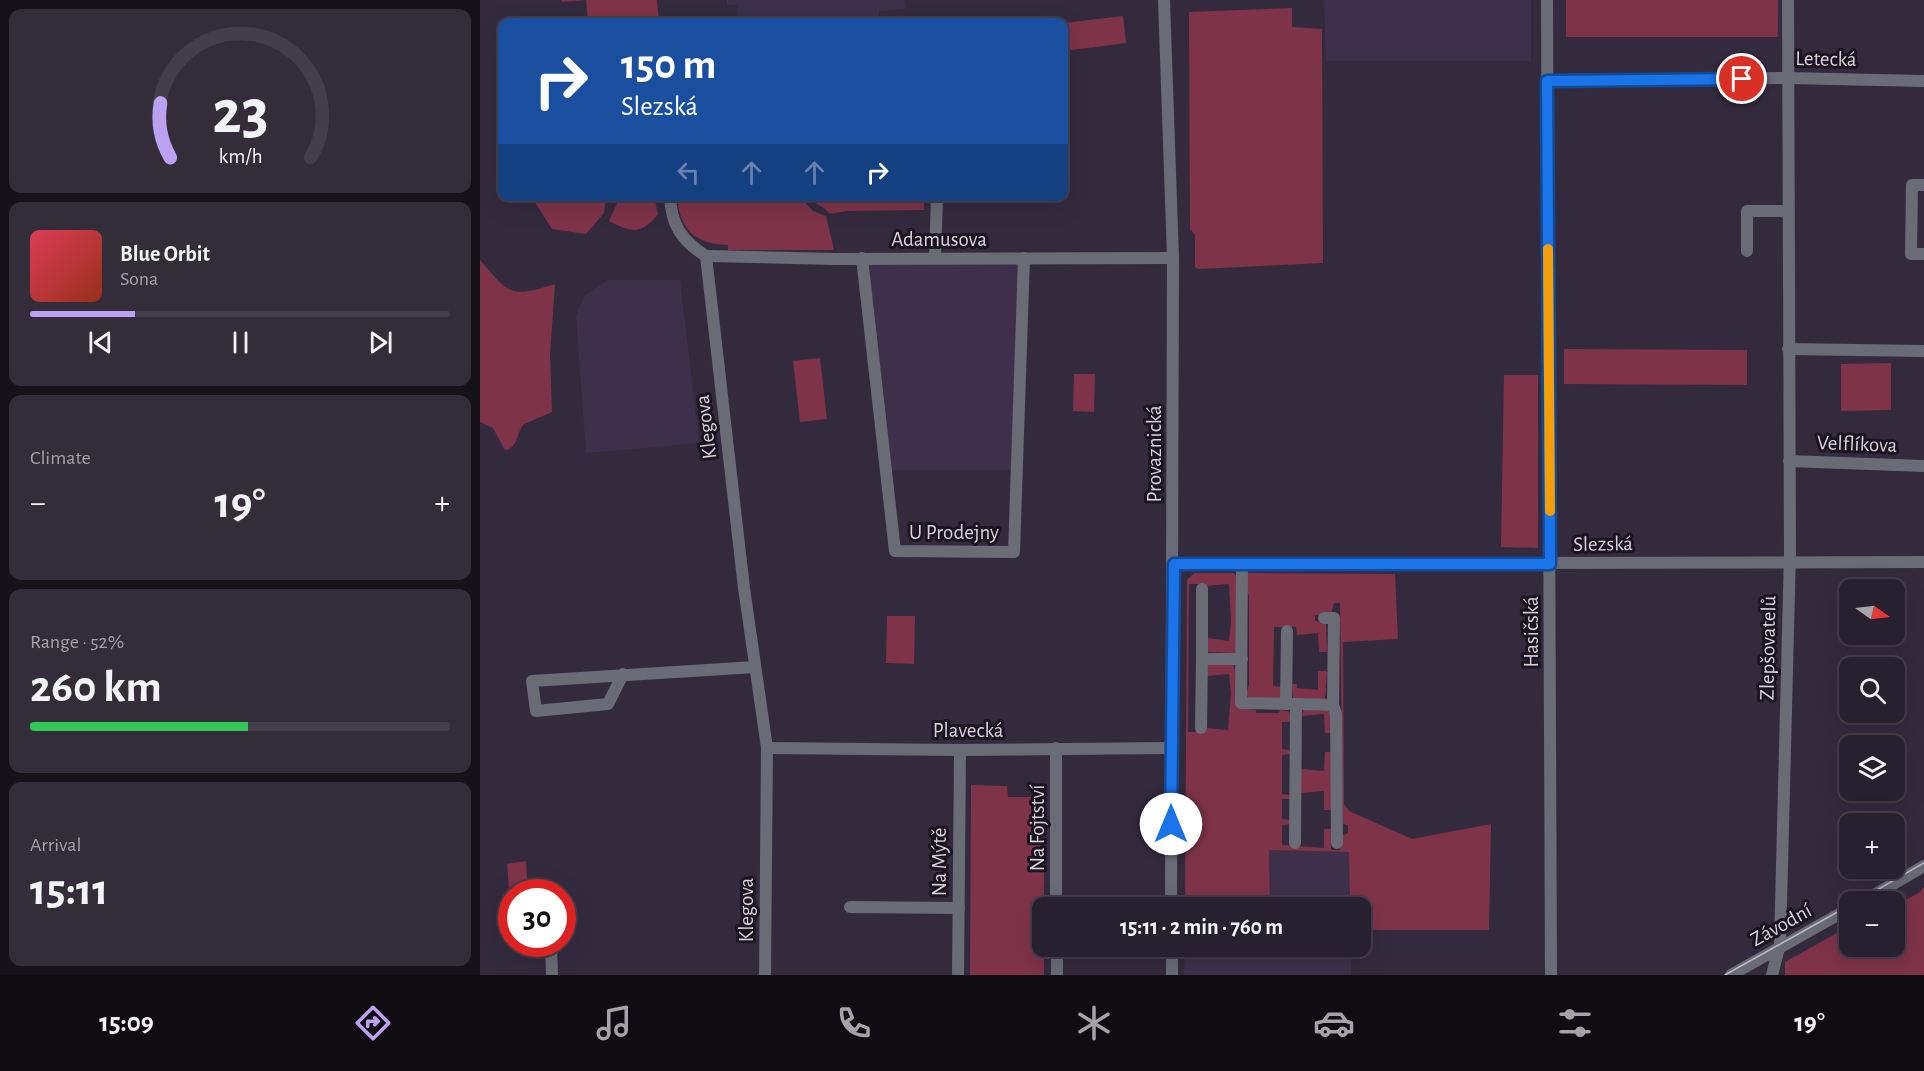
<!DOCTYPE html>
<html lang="en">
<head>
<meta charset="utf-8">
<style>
	body { margin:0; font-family:"Alegreya Sans",sans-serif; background:#332d3a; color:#f1f3f6; height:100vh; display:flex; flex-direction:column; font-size:22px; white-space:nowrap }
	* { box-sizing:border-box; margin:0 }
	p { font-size:20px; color:#a4a3aa }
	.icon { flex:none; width:33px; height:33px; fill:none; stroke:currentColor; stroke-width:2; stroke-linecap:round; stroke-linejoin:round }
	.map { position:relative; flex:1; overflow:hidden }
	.details { display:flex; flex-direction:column; gap:9px; padding:9px; background:#151219; width:480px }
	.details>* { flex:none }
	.guide { position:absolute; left:18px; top:18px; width:570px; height:183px; border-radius:12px; box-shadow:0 6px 24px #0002,0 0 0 2px #433e4a; background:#1a4fa0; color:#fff; overflow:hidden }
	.needle { width:39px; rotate:104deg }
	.tools { position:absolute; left:1359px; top:579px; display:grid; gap:12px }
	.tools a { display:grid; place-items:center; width:66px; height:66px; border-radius:12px; background:#27202e; box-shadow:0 6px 24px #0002,0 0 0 2px #433e4a; font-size:30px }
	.speed { position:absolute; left:18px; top:879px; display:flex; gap:12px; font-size:30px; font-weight:700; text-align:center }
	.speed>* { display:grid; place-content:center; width:78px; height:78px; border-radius:50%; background:#27202e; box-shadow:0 6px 24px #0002,0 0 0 2px #433e4a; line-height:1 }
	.speed .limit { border:9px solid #d22; background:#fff; color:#111 }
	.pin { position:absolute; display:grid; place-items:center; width:51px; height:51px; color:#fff; margin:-26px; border:3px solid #fff; border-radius:50%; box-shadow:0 2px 6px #0007 }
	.me { position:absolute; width:66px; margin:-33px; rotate:0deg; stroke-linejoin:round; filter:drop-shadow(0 0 4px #0008) }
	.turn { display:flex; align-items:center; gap:21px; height:126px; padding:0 24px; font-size:27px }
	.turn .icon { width:78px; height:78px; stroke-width:2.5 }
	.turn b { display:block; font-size:42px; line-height:51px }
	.lanes { display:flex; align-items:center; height:57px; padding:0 24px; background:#0003; justify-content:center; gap:30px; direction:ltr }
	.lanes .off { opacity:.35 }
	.big { font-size:45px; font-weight:600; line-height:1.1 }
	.details .widget { flex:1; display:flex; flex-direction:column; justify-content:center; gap:9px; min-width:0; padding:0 21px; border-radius:12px; background:#332d3a }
	.details .dial { align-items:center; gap:0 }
	.dial svg { height:156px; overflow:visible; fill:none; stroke:#433e4a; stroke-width:7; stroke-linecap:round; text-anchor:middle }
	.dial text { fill:#f1f3f6; stroke:none }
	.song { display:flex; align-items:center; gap:18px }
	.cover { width:72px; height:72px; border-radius:9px; background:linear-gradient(135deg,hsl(350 70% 55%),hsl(10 70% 35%)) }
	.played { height:6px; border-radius:3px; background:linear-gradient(90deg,#bca0f2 25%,#433e4a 25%) }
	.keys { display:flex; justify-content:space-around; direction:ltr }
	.heat { display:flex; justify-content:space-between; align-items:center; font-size:33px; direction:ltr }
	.charge { height:9px; border-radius:4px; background:linear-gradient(90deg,#34c759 52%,#433e4a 0) }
	.trip { position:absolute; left:552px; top:897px; width:339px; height:60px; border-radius:12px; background:#27202e; box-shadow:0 6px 24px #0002,0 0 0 2px #433e4a; font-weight:600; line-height:60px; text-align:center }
	.tabs { display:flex; height:96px; justify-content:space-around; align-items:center; background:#100d12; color:#a4a3aa }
	.tabs .icon { width:42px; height:42px }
	.tabs .on { color:#bca0f2 }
	.tabs b { font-size:27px; color:#f1f3f6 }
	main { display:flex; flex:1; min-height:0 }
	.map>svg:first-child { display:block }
	.built { fill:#3e304a }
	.green { fill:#7e3349 }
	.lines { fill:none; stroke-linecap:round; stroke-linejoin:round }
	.minor { stroke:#696b75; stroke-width:12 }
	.tram { stroke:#c1bac8; stroke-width:1.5 }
	.route-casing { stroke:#114b97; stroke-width:15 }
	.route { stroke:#1a73e8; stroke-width:10 }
	.slow { stroke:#f59e0b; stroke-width:10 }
	.labels { text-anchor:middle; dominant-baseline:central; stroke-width:6; stroke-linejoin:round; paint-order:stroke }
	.street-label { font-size:21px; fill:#d8d2df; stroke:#1a151e }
</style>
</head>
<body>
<main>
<section class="details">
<div class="widget dial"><svg viewBox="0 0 100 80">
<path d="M14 69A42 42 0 1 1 86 69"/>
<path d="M14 69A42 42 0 0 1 9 41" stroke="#bca0f2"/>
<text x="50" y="56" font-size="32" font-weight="700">23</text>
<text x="50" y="72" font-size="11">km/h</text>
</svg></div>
<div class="widget">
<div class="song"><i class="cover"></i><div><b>Blue Orbit</b><p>Sona</p></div></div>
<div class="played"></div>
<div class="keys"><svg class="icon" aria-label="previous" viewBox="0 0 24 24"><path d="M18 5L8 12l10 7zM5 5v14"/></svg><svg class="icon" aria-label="pause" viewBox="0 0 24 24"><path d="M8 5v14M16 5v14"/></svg><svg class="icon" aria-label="next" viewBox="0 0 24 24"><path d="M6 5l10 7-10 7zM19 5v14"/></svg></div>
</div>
<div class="widget"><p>Climate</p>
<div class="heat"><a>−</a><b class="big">19°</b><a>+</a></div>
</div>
<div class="widget"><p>Range · 52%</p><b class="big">260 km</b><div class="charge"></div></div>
<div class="widget"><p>Arrival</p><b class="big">15:11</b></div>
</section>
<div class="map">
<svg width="1444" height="975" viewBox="0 0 1444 975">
	<rect width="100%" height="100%" fill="#342a3e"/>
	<!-- built -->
	<g class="built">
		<path d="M247,0H424L425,9L399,11V22H258L257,5H247Z"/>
		<path d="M844,0H1051V61H846Z"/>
		<path d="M382,258H544L537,470H406Z"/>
		<path d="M128,280H200L219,443L106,453L96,316L104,296Z"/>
		<path d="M789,850L869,852L870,907H790Z"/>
		<path d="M705,947H871V975H704Z"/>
	</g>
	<!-- green -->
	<g class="green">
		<path d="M81,0H177L179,22H108L106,0L82,2Z"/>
		<rect x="1086" y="0" width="212" height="37"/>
		<path d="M812,8V27L842,29L843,263L718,269L715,267V235L710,229L709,12Z"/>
		<path d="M643,16L646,43L584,51V23Z"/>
		<path d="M62,197H126L124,213L106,234L72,229L55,202Z"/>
		<path d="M140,197H174L178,214C161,235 152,233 129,221Z"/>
		<path d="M197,197H320L333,211L346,216L354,250H248V245C214,244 200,229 197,197Z"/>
		<path d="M326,197H444V210L367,211L350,214C342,205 335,204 326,197Z"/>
		<path d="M0,260C30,295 30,298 75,284L70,354L72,412L44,424C36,433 38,449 25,450L13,428L0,422Z"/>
		<path d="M1084,349L1267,350V385L1084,384Z"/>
		<path d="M340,358L347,419L320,422L313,361Z"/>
		<path d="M1411,363V410L1361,411V364Z"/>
		<path d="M594,374H615L614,412L593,411Z"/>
		<path d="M1024,375H1058V548L1021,547Z"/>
		<path d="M714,573H754L756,576V650L755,653L728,652L727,638L749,641L751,621L749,584L725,586V584H709L708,732H724L727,728L748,730L751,693L749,674L727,676L728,665L753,664L765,709L776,710V713H799L800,710L808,711L811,714V722H802V749L810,750L811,754L802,755V794L810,795V799H802V819L810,820V824L802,825V845L844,848V829H851V850H860L861,836L868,833V825L863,824L860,603H854L851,614L835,615V621L846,623L847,652H839L838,633L817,635L816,627H794L793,686L802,687L801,698L770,702L765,696L769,685V596C765,588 764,582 768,573L915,574L918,639L863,642L864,804L869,811L932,839L1011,824L1009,930H881L880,908L870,907L869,852L789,850L790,907L705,908L707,580Z"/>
		<path d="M407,616H435L434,664L406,663Z"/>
		<path d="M838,671H847L845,700L813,699L812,684H817V688L838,690Z"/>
		<path d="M824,710L851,711L852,733H845L844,714L821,716Z"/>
		<path d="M845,752H852V810H844V791L820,793L821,769L844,771Z"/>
		<path d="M491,785L527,786L528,797H564V975H490Z"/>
		<path d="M46,861L48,892H32L30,901L27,864Z"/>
		<path d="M1444,887V975H1305V962L1366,928L1369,929L1370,946H1414L1415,906L1440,892Z"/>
	</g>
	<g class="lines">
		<!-- minor -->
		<g class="minor">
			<path d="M684,0L693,258L691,908"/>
			<path d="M1067,0L1071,975"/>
			<path d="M1067,80L1307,78L1444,81"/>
			<path d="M1444,185H1432L1431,254H1444"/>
			<path d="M190,196C191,225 202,241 226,256"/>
			<path d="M1267,251V211H1308"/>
			<path d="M226,256L264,588L287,748L285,975"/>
			<path d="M226,256L355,259L693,258"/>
			<path d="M382,258L415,551L534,552L544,258"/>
			<path d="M455,258L457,196"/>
			<path d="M1308,349L1444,351"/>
			<path d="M1309,461L1444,466"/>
			<path d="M694,564L1444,562"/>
			<path d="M762,564L761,703L816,704L815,843"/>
			<path d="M722,589V659H762"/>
			<path d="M844,618H854L853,705"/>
			<path d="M143,674L128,704L56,711L52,681L275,667"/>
			<path d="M806,704L807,631"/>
			<path d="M816,704L853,705L856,714L857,843"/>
			<path d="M721,728L722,659"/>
			<path d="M287,748L480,750L690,748"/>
			<path d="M576,748V908"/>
			<path d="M1382,902L1444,866"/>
			<path d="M370,907L479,908"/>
			<path d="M71,945L72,975"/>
			<path d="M577,946V975"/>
			<path d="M692,946V975"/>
			<path d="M478,975L480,750"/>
			<path d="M1251,975L1370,908"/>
			<path d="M1292,975L1300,944L1310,553L1308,0"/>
		</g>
		<!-- tram -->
		<g class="tram">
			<path d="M1376,902L1444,863"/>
			<path d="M1245,975L1370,905"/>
		</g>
	</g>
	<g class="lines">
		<!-- route casing -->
		<g class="route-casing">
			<path id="route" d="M691,824L694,564H1070L1067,81L1262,79"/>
		</g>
		<!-- route -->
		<use href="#route" class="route"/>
		<!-- slow -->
		<path class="slow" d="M1068,249L1070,511"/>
	</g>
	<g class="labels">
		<!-- street labels -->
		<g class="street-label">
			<text transform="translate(1346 59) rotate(1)">Letecká</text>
			<text x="459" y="239">Adamusova</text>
			<text transform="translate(226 427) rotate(-97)">Klegova</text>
			<text transform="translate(1377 444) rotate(2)">Velflíkova</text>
			<text transform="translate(674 454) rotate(-90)">Provaznická</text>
			<text x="474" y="532">U Prodejny</text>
			<text transform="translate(1123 544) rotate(-1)">Slezská</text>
			<text transform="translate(1051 632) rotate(-90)">Hasičská</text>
			<text transform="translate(1288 648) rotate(-89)">Zlepšovatelů</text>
			<text x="488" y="730">Plavecká</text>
			<text transform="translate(557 828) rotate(-90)">Na Fojtství</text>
			<text transform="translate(459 862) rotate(-90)">Na Mýtě</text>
			<text transform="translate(266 910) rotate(-90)">Klegova</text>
			<text transform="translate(1301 925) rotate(-29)">Závodní</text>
		</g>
	</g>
</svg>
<div class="tools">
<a><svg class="needle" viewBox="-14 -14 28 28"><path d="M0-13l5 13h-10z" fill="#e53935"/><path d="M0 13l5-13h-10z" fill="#a4a3aa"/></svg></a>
<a><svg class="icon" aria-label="search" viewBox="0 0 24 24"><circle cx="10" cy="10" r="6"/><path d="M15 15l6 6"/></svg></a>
<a><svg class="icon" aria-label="layers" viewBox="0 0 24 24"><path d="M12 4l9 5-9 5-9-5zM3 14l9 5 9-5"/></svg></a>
<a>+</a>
<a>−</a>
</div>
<div class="speed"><div class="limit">30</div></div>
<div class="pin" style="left:1262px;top:79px;background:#d93025"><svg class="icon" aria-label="arrive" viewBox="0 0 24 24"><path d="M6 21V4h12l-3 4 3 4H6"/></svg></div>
<svg class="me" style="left:691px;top:824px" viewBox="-20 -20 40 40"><circle r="19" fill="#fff"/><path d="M0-13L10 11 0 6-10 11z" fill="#1a73e8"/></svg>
<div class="trip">15:11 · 2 min · 760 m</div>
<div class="guide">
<div class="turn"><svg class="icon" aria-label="right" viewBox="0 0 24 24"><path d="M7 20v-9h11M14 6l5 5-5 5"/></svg><div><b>150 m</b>Slezská</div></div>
<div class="lanes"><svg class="icon off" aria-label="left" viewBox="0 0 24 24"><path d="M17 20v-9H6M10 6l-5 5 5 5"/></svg><svg class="icon off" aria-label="ahead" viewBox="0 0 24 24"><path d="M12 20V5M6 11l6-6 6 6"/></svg><svg class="icon off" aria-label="ahead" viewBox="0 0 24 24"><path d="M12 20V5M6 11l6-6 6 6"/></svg><svg class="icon" aria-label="right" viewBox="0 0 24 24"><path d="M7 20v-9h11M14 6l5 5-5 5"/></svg></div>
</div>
</div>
</main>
<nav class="tabs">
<b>15:09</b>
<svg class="icon on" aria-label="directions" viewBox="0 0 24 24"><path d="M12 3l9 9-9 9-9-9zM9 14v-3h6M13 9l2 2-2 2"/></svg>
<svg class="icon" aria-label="music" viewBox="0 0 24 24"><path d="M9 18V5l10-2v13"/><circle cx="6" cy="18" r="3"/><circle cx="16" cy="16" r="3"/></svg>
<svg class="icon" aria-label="phone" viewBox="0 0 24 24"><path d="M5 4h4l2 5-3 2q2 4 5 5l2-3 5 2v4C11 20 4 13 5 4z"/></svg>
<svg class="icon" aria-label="climate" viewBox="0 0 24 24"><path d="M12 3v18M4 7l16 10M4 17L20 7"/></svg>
<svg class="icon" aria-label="car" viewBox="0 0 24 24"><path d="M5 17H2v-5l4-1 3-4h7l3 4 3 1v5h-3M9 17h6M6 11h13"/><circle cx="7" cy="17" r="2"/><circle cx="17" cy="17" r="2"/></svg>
<svg class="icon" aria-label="filters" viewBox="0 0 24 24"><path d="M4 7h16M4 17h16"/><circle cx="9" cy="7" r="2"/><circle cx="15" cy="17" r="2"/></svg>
<b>19°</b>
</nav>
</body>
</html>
